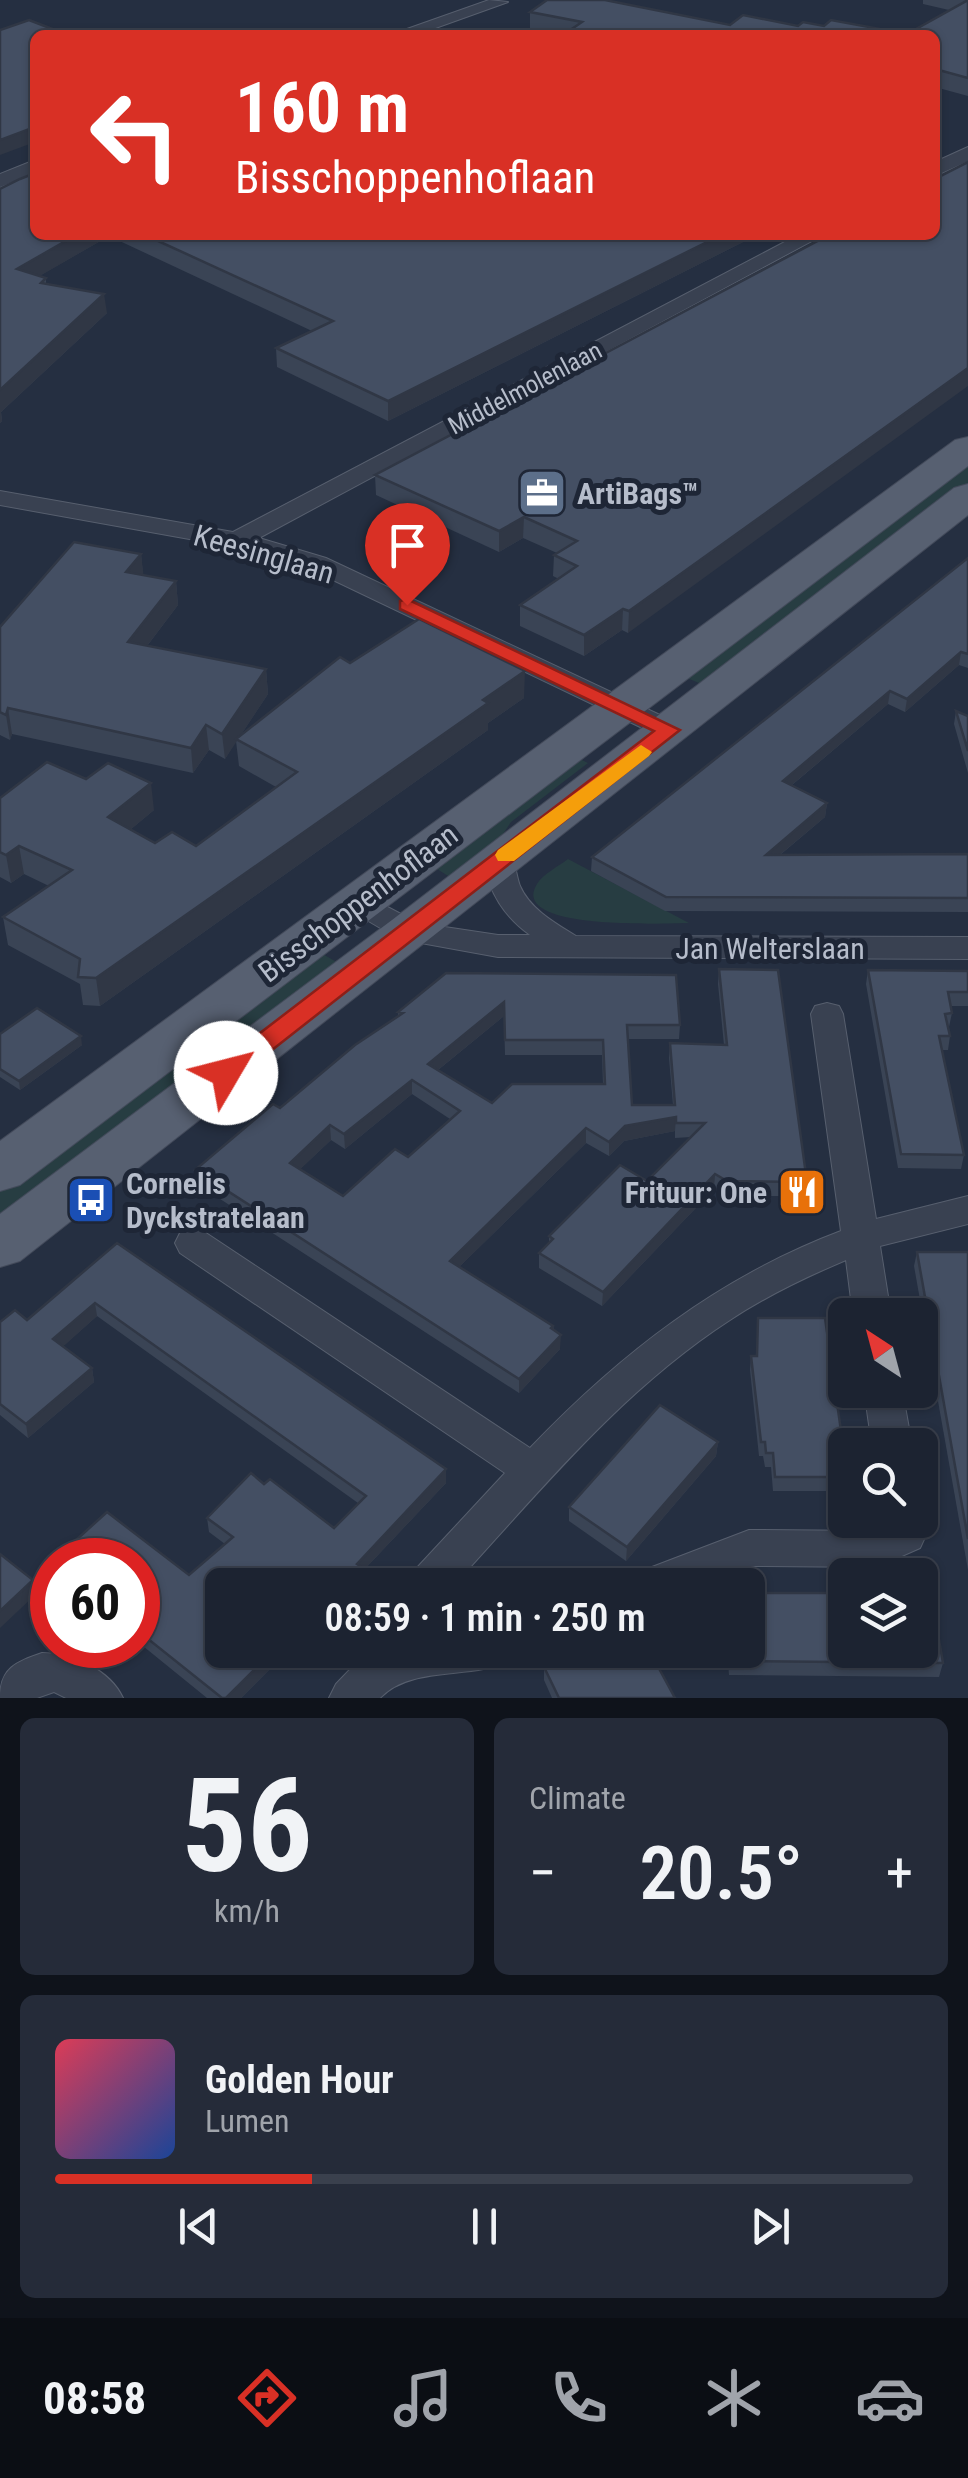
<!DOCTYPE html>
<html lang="en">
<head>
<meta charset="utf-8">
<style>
	body { margin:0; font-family:"Roboto Condensed",sans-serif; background:#252b39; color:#f1f3f6; height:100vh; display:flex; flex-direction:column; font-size:38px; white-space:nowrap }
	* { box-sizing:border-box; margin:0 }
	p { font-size:32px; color:#a0a4ab }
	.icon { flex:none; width:55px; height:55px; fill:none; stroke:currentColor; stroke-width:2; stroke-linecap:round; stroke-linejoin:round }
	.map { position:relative; height:1698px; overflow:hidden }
	.side { display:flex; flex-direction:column; gap:20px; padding:20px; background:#0f131b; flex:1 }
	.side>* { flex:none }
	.guide { position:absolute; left:30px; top:30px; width:910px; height:210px; border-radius:15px; box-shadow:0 2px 8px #0004,0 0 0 2px #3a404d; background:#d93025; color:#fff; overflow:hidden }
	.needle { width:65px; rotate:324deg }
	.fabs { position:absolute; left:828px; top:1298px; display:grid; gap:20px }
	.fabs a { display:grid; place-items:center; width:110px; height:110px; border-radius:15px; background:#1c2331; box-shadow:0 2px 8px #0004,0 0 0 2px #3a404d; font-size:50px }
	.speed { position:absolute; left:30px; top:1538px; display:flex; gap:20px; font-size:50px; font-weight:700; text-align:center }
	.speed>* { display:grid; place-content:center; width:130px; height:130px; border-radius:50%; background:#1c2331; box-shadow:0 2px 8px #0004,0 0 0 2px #3a404d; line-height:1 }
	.speed .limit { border:15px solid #d22; background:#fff; color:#111 }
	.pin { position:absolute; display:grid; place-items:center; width:85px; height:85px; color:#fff; margin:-102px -42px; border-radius:50% 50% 50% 0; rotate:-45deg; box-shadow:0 0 10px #0007 }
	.pin .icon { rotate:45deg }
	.me { position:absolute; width:110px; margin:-55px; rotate:53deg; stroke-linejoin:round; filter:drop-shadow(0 0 8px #0008) }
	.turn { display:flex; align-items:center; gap:35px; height:210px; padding:0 40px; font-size:45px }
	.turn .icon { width:130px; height:130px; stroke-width:2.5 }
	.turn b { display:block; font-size:70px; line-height:85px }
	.big { font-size:75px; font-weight:600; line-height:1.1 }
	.side .tile { flex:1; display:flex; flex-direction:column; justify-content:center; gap:15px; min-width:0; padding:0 35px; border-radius:15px; background:#252b39 }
	.side .dial { align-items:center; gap:0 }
	.dial b { font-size:130px; line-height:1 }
	.song { display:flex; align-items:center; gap:30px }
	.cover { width:120px; height:120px; border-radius:15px; background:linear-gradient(135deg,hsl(350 70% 55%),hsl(220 70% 35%)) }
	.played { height:10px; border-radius:5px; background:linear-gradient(90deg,#d93025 30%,#3a404d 30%) }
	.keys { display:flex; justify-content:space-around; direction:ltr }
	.heat { display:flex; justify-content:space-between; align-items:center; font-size:55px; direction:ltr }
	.side .tiles { flex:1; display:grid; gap:20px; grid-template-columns:1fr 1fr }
	.tile:last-child { grid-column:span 2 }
	.trip { position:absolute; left:205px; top:1568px; width:560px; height:100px; border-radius:15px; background:#1c2331; box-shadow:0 2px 8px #0004,0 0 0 2px #3a404d; font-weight:600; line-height:100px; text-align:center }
	.tab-bar { display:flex; height:160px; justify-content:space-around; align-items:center; background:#0b0e14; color:#a0a4ab }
	.tab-bar .icon { width:70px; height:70px }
	.tab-bar .selected { color:#d93025 }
	.tab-bar b { font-size:45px; color:#f1f3f6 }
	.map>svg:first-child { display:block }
	.green { fill:#273d42 }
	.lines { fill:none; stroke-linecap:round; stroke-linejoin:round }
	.street-casing { stroke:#575f6e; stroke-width:2 }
	.primary-casing { stroke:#434a5a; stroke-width:2 }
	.street { fill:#394151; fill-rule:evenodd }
	.primary { fill:#576071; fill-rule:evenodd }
	.wall { fill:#3a4455; fill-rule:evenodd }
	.shaded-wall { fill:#303745 }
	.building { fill:#444f63; stroke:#303745; stroke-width:2.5; fill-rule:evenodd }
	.route { fill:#d93025; stroke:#8d1f18; stroke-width:2.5 }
	.slow { fill:#f59e0b }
	.labels { text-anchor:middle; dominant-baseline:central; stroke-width:10; stroke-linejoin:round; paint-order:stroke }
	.far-street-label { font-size:25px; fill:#b6bdcb; stroke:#1e2636 }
	.poi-label { font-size:30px; font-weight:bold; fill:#b6bdcb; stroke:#1e2636; text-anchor:start }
	.street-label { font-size:30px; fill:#b6bdcb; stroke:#1e2636 }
</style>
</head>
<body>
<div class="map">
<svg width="968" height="1698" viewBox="0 0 968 1698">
	<rect width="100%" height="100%" fill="#252f41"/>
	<!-- green -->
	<g class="green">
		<path d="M968,458V486L706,686L680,675Z"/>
		<path d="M574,756L588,763L511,822L493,849L453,879L437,869Z"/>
		<path d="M568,859L689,923C671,923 507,932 537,884C543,874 559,866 568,859Z"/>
		<path d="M314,949L340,964L0,1223V1184Z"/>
	</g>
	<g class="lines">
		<!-- street casing -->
		<g class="street-casing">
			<g id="street">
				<path d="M489,0L508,2L416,35H390Z"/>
				<path d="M968,147V161L935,176V162Z"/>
				<path d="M35,160V173L0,187V174Z"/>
				<path d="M798,235H823L259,538L326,558L679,724L683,730L679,736H659L308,568L234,547L0,505V491L233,532Z"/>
				<path d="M499,851L510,854C516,864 516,875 520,886C530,909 555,923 576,936L968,937V959L498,957L399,939L348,909L344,902L348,895L359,892L418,923L498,935H530C504,916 489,893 484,861L488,854Z"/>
				<path d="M827,1003L839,1006L843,1014L876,1219L968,1196V1224L880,1246L891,1315H853L846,1260C806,1277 766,1296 730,1320C622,1390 540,1491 454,1585H407L413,1572L505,1473L180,1253L175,1243L180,1233L193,1229L206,1233L530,1448C620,1354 719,1277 841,1231L811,1014L815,1006Z"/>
				<path d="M864,1390H902L912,1445H872Z"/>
				<path d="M920,1511L926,1535L920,1548L877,1567L750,1566L702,1585H633L639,1572L749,1530L874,1531L885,1526L884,1520H920Z"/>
				<path d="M364,1650H510L504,1664C465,1678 409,1667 380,1698H329L336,1684L363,1656Z"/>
				<path d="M42,1653C73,1653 110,1670 123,1698H66L54,1692L37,1698H0C0,1668 16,1662 42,1653Z"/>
			</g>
		</g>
		<!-- primary casing -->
		<g class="primary-casing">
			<g id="primary">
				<path d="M968,437V466L20,1185L0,1191V1141L955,440Z"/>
				<path d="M968,484V515L20,1261L0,1267V1214L392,920L954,488Z"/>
			</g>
		</g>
		<!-- street -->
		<use href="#street" class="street"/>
		<!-- primary -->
		<use href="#primary" class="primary"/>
	</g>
	<!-- wall -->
	<g class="wall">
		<path d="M923,0H968V96L935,87V35H563L530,28V12L730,25L824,26L907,34L949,10L923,4Z"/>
		<path d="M968,162L628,633L622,630L584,656L520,626V605L559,579L553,576L554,555L557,553L523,538L499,552L376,495L375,475Z"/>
		<path d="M0,189L35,235H747V240L388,421L277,367L276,348L312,331L109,236L39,276L46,278V284L107,313L1,412L2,421L0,423Z"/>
		<path d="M141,554L143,575L176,581L178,605L147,646L266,669L268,694L240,736L350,663L524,698L488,723V730L100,1006L83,1005L80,984L8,945L3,917L49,886L24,874L11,883L0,877V798L154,810L131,829L155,843L196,846L276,787L239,766L236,741L225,759L209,750L193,773L12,734L10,740L0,735V627Z"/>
		<path d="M968,558V668L959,665L905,712L888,704L792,785L827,803L825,817L780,855L968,854V912L665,911L591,871L592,857Z"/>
		<path d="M956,711L968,716V773L954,724Z"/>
		<path d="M719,969L807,1182L805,1196H725L714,1189L602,1306L539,1268V1253L549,1243V1236L647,1181L691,1137L675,1138V1131L624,1141L609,1156L586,1143L459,1267L553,1326L560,1349L519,1393L197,1184L195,1170L280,1108L398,1016V1012L446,973L680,1025L679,1039H628L632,1105H673L669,1058L670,1043L724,1045L718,984ZM504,1016L505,1055H602L603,1084L492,1103L438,1070ZM412,1094L450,1119L408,1157L343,1196L300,1169L331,1140L345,1149Z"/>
		<path d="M868,970L968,971V1006H950L952,1013L949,1027L950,1036L948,1050H942L964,1155L961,1169L898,1168L866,984Z"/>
		<path d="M0,1034L82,1045L20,1090L0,1077Z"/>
		<path d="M117,1243L446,1483L360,1574V1579L355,1585H222L289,1650L241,1698H207L138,1642V1560L189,1575L225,1544L209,1532L207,1518L264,1484L334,1528L358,1503L97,1316L63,1346L92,1368L94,1382L28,1438L0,1415V1322L27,1320Z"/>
		<path d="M917,1252H968V1570L914,1266Z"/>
		<path d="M758,1318L845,1459V1491H773L771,1467H765L763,1456H759L750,1370L751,1356H756Z"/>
		<path d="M718,1442L716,1456L626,1561L569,1521V1507Z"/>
		<path d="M727,1650H748L943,1663L939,1677L729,1675Z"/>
		<path d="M544,1667L675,1698H552L544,1680Z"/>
	</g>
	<!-- shaded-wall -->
	<g class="shaded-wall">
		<path d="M35,127V142L0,155V140Z"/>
		<path d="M76,235L109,236L19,288L17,269Z"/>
		<path d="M721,235H747V240L388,421V401Z"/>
		<path d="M104,294L107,313L1,412L2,421L0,423V390Z"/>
		<path d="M968,368V386L628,633L629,611Z"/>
		<path d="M524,517L523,538L499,552V531Z"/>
		<path d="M141,554L144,579L126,572Z"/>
		<path d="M176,581L178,605L131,667L128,642Z"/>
		<path d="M623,609L622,630L584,656V635Z"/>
		<path d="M961,652L959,665L905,712L907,699Z"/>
		<path d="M266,669L268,694L225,759L222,734Z"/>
		<path d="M525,671L524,698L488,723V730L100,1006L96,978Z"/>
		<path d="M890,691L888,704L781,794L783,781Z"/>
		<path d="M8,708L12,734L10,740L6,715Z"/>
		<path d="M206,725L209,750L193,773L191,748Z"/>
		<path d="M151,783L154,810L112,845L108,817Z"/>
		<path d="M827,803L825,817L764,868L766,855Z"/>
		<path d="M19,846L24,874L11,883L6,855Z"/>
		<path d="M504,1002V1016L428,1078V1064Z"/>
		<path d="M81,1036L82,1045L20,1090L19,1081Z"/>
		<path d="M412,1080V1094L345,1149L344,1134Z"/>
		<path d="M676,1117L675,1131L624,1141L609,1156V1142L625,1126Z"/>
		<path d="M330,1125L331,1140L291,1178L290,1163Z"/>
		<path d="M586,1128V1143L450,1276V1261Z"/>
		<path d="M715,1174L714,1189L602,1306L603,1292Z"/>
		<path d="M95,1303L97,1316L56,1353L53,1339Z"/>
		<path d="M561,1335L560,1349L519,1393V1379Z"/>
		<path d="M92,1368L94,1382L28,1438L26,1424Z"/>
		<path d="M718,1442L716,1456L626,1561L627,1547Z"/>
		<path d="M446,1469V1483L360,1574V1579L355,1585H340L357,1564Z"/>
		<path d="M33,1580L36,1594L0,1628V1611Z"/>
		<path d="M274,1650H289L241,1698H226Z"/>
	</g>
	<!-- building -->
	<g class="building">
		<path d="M547,0H605L730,25L743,15L798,26L803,22L824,26L831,20L907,34L968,0V78L935,69V35H563L582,22L530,12Z"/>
		<path d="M29,20L68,35H35V127L0,140V30Z"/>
		<path d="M968,162V368L629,611L623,609L584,635L520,605L577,566L554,555L577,541L524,517L499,531L375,475L829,235H935V179Z"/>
		<path d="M35,173V235H76L17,269L46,278L41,283L104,294L0,390V189L20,179Z"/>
		<path d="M145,235H721L388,401L276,348L333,321Z"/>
		<path d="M74,542L141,554L126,572L176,581L128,642L266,669L222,734L206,725L191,748L8,708L6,715L0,712V627Z"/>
		<path d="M968,558V654L961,652L907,699L890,691L783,781L827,803L766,855L968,854V898L666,897L592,857Z"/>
		<path d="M419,619L525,671L483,700L488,703L96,978L78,977L80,959L3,917L72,870L19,846L6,855L0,852V798L47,762L86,779L108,763L151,783L108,817L155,843L172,832L196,846L297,772L236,739L340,657L350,663Z"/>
		<path d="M956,711L968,716V751Z"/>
		<path d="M719,969L778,970L807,1182L727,1181L715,1174L603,1292L539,1253L553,1239L549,1236L620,1165L647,1181L705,1123H676V1117L625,1126L609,1142L586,1128L450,1261L553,1326L551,1328L561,1335L519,1379L195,1170L273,1104L280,1108L355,1045L403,1013L398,1012L446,973L676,975L680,1025H627L632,1105H675L670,1043L727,1045ZM504,1002L505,1040H603L605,1084H512L492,1103L428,1064ZM412,1080L460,1111L408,1157L395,1149L343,1196L290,1163L330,1125L344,1134Z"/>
		<path d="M868,970L968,971V992H948L952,1013L945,1014L950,1036H939L964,1155L901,1154Z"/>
		<path d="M37,1008L81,1036L19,1081L0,1069V1034Z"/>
		<path d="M117,1243L446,1469L357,1564L360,1566L340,1585H222V1650H274L226,1698H222L138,1631V1560H54L107,1512L189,1575L233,1537L207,1518L251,1473L264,1484L270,1479L334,1528L366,1496L95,1303L53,1339L92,1368L26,1424L0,1404V1322L15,1310L27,1320Z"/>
		<path d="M917,1252H968V1539Z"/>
		<path d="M758,1318H825L845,1459V1477H775L773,1453H766L765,1442H761L751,1356H757Z"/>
		<path d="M660,1405L718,1442L627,1547L569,1507Z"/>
		<path d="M0,1554L33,1580L0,1611Z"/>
		<path d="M748,1593H845V1650H920V1594H931L943,1663L730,1661V1650H748Z"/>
		<path d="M585,1650H649L675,1698H559L544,1667Z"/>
	</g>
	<!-- route -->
	<path class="route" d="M407,599L680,730L235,1079H217L213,1073L217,1066L654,731L400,609V601Z"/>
	<!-- slow -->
	<path class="slow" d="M641,745L652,752L649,756L514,861H498L495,855L498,850Z"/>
	<!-- icons -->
	<defs>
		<g id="office-square" transform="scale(2.5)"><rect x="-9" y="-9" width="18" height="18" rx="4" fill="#5c6f8a" stroke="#1e2636"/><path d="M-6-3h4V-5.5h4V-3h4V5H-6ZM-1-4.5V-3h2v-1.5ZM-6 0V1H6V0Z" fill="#fff"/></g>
		<g id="restaurant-square" transform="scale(2.5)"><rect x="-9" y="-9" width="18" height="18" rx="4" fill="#e8710a" stroke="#1e2636"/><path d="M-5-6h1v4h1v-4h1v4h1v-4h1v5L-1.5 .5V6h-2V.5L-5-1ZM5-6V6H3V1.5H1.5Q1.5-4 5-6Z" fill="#fff"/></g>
		<g id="bus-square" transform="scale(2.5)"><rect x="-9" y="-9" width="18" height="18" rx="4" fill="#1a4fb4" stroke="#1e2636"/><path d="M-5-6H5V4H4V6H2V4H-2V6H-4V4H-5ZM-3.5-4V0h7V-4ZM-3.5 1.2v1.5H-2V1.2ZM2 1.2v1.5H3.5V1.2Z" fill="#fff"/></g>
	</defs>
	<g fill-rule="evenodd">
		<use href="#office-square" x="542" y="493"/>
		<use href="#restaurant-square" x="802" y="1192"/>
		<use href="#bus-square" x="91" y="1200"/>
	</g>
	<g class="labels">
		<!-- far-street labels -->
		<g class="far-street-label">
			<text transform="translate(525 388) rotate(-28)">Middelmolenlaan</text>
		</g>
		<!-- poi labels -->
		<g class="poi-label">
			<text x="577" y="493">ArtiBags™</text>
			<text x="126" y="1183">Cornelis<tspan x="126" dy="34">Dyckstratelaan</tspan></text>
			<text x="767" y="1192" text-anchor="end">Frituur: One</text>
		</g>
		<!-- street labels -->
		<g class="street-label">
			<text transform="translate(264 554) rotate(16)">Keesinglaan</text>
			<text transform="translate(358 903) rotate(-37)">Bisschoppenhoflaan</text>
			<text x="770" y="948">Jan Welterslaan</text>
		</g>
	</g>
</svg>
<div class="fabs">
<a><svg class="needle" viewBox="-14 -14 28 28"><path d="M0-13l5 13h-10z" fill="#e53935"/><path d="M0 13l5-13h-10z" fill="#a0a4ab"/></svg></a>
<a><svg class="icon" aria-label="search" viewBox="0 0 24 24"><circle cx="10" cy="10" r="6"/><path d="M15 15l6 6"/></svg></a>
<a><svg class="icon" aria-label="layers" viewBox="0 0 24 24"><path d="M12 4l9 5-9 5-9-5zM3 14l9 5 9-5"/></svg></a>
</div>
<div class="speed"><div class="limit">60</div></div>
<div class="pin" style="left:407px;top:605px;background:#d93025"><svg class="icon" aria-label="arrive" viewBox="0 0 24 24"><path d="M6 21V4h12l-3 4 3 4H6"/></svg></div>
<svg class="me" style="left:226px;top:1073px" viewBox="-20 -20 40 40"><circle r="19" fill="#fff"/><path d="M0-13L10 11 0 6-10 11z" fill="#d93025"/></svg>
<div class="trip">08:59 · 1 min · 250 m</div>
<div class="guide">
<div class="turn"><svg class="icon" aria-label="left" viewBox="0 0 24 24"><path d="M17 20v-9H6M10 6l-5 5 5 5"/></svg><div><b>160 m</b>Bisschoppenhoflaan</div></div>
</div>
</div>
<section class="side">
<div class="tiles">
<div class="tile dial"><b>56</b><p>km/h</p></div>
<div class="tile"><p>Climate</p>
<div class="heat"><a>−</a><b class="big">20.5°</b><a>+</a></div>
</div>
<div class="tile">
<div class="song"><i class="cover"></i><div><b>Golden Hour</b><p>Lumen</p></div></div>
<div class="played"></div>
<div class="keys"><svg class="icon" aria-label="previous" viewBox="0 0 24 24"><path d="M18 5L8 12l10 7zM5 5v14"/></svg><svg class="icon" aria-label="pause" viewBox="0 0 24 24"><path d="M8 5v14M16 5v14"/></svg><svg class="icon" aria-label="next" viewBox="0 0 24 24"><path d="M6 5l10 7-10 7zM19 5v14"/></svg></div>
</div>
</div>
</section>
<nav class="tab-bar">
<b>08:58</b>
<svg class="icon selected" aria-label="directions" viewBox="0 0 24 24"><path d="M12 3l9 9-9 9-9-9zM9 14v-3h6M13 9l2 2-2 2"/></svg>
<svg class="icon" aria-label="music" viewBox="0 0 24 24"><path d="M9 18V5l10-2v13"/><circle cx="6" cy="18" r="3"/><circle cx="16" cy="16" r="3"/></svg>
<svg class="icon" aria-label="phone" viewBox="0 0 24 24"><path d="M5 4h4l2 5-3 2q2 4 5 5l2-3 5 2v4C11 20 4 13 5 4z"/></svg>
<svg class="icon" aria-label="climate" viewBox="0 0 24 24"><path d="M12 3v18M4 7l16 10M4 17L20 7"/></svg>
<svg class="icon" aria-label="car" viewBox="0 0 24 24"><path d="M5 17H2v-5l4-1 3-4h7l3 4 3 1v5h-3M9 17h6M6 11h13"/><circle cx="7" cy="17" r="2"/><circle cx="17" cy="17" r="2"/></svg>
</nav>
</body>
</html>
